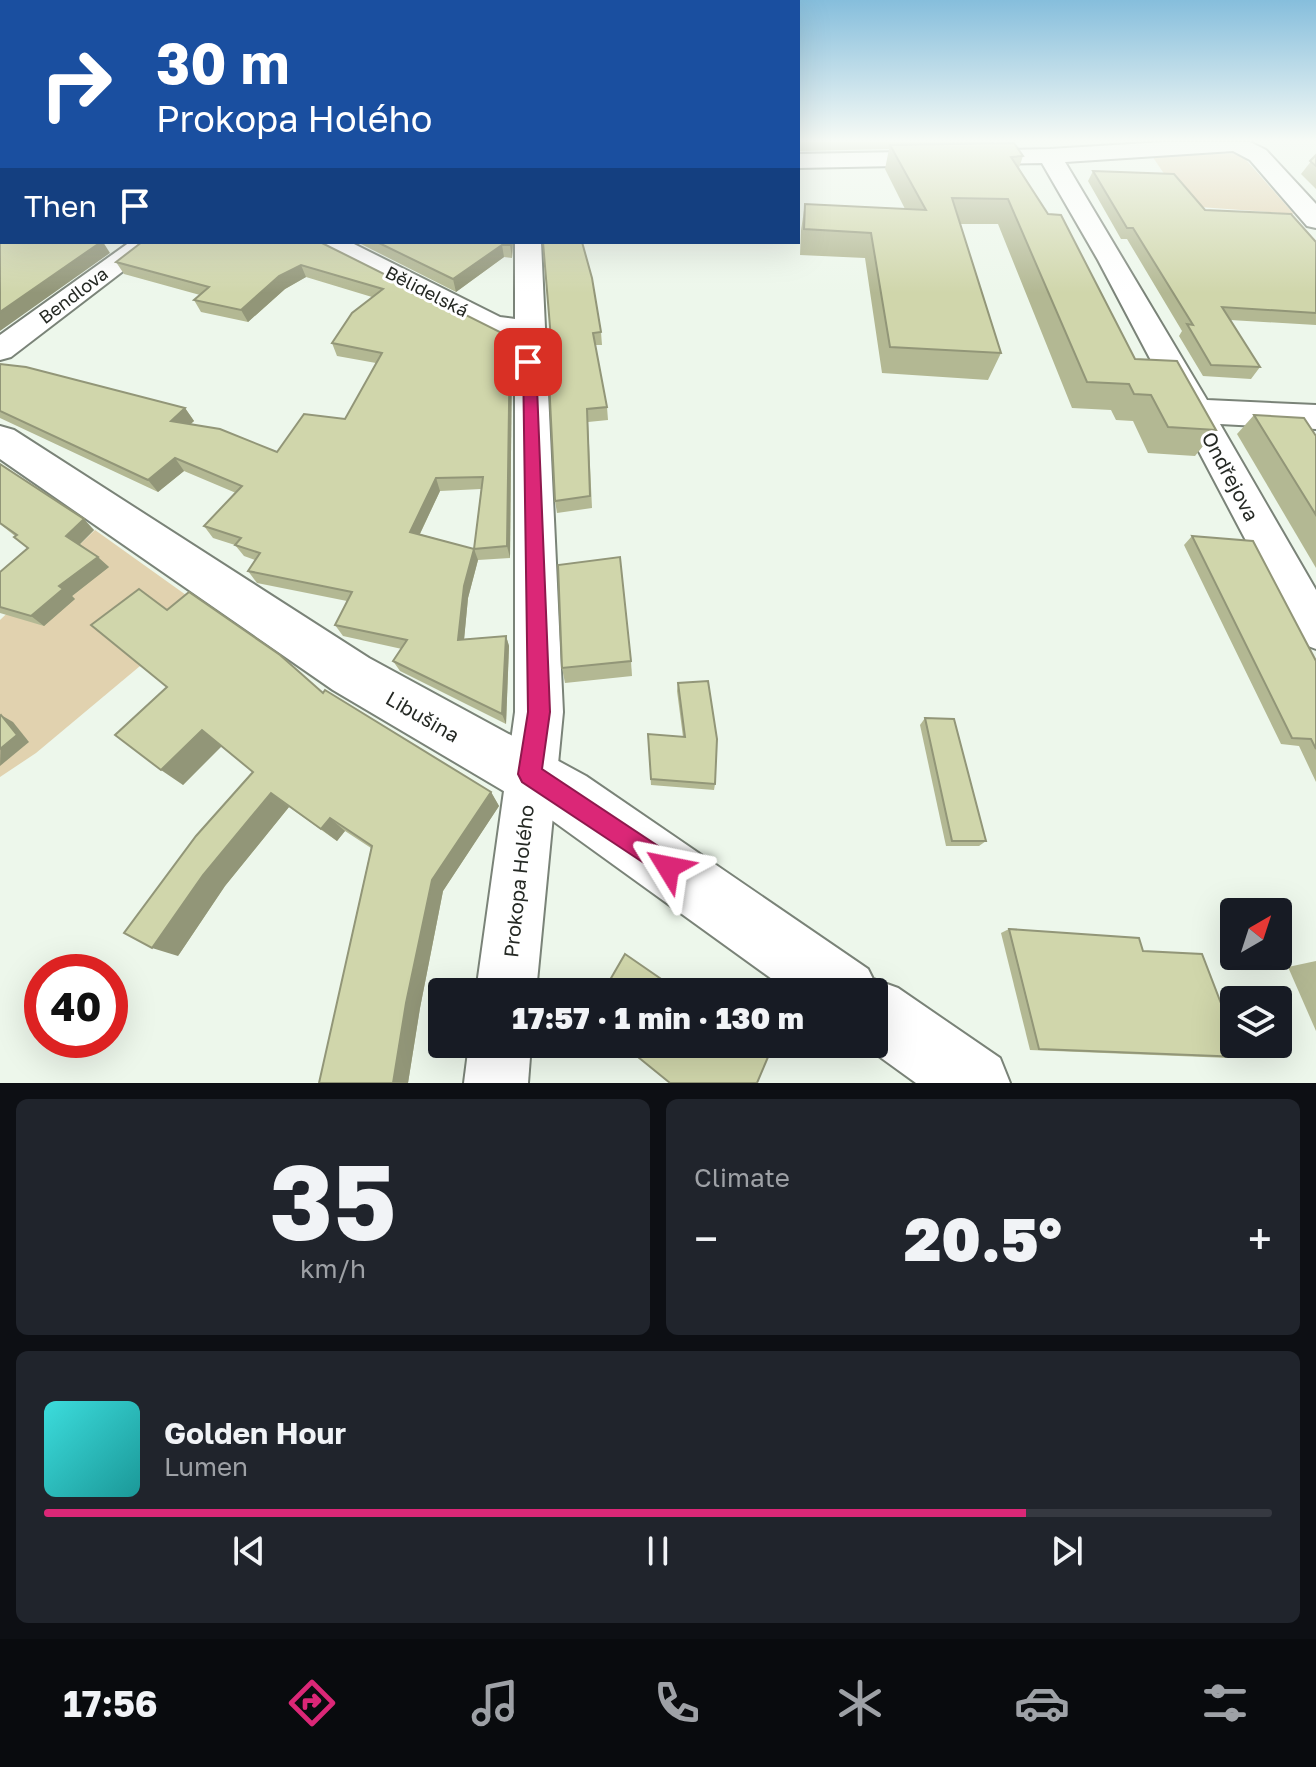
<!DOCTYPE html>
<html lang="en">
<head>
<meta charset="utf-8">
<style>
	body { margin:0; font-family:"Golos Text",sans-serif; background:#20242c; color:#f1f3f6; height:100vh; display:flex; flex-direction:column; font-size:30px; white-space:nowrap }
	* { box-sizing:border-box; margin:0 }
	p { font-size:26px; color:#9ea1a6 }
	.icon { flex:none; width:44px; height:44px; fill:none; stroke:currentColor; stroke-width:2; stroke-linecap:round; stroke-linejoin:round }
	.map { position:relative; height:1083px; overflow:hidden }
	.sheet { display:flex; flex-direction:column; gap:16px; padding:16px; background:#0d0f14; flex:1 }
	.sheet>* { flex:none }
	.hud { position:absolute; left:0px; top:0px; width:800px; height:244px; box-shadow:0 8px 32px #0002; background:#1a4fa0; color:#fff; overflow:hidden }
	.needle { width:52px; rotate:39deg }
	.controls { position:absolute; left:1220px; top:898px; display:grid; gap:16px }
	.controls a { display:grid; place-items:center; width:72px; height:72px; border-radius:8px; background:#171b24; box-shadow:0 8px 32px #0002; font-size:40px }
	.speed { position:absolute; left:24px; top:954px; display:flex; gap:16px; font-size:40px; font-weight:700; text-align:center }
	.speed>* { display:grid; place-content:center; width:104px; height:104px; border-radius:50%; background:#171b24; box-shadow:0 8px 32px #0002; line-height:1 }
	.speed .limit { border:12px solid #d22; background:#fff; color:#111 }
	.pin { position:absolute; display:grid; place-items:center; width:68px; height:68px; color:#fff; margin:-34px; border-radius:16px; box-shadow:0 4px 12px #0006 }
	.me { position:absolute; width:88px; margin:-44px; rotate:305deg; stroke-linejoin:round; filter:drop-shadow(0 0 6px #0008) }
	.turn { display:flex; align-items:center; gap:28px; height:168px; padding:0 24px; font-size:36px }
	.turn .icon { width:104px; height:104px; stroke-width:2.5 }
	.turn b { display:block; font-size:56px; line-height:68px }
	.then { display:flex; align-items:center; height:76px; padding:0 24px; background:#0003; gap:16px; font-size:30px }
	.big { font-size:60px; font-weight:800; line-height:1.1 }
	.sheet .tile { flex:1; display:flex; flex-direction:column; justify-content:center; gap:12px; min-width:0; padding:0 28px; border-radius:12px; background:#20242c }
	.sheet .dial { align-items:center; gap:0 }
	.dial b { font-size:104px; line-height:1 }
	.song { display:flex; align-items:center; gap:24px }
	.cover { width:96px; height:96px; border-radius:12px; background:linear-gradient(135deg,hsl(180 70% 55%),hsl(180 70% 35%)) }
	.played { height:8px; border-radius:4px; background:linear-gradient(90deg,#db2777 80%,#363941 80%) }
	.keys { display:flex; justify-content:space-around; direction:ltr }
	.heat { display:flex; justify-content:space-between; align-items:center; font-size:44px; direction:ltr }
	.sheet .tiles { flex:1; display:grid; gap:16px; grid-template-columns:1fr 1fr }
	.tile:last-child { grid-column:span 2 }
	.trip { position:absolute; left:428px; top:978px; width:460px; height:80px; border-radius:8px; background:#171b24; box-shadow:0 8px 32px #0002; font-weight:800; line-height:80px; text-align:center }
	.dock { display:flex; height:128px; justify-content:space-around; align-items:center; background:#090b0e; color:#9ea1a6 }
	.dock .icon { width:56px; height:56px }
	.dock .active { color:#db2777 }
	.dock b { font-size:36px; color:#f1f3f6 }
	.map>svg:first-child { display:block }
	.green { fill:#e1d2af }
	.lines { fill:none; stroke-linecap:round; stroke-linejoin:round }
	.minor-casing { stroke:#7a8378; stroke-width:4 }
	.tertiary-casing { stroke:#7a8378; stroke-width:4 }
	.minor { fill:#fff; fill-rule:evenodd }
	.tertiary { fill:#fff; fill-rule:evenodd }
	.wall { fill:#b3b893; fill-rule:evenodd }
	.shaded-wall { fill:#929678 }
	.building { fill:#d0d6ab; stroke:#929678; stroke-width:2; fill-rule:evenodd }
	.route { fill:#db2777; stroke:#8e194d; stroke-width:2 }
	.labels { text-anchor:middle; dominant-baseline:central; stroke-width:6; stroke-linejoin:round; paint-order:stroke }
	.far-street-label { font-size:18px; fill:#252924; stroke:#fff }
	.street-label { font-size:20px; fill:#252924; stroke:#fff }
</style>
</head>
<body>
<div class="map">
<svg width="1316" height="1083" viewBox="0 0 1316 1083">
	<rect width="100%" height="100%" fill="#edf7eb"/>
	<!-- green -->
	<g class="green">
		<path d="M1240,153L1294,214L1186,206L1152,156Z"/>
		<path d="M95,530L207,610L36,753L0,777V620Z"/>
	</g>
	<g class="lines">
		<!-- minor casing -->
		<g class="minor-casing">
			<g id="minor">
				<path d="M1163,142H1250L1266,150L1316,204V228L1307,226L1250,160L1233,151L1065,162L1207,400L1316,405V429L1220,424L1316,590V649L1300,643L1098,260L1042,163L798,168V154L1050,149Z"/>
				<rect x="0" y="160" width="2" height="15"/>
				<path d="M130,242H161L11,357L0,360V335Z"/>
				<path d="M316,242H350L500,317L515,319V242H541L563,712L536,992H476L515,712V338L481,331L319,248Z"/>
				<path d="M469,1044H531L528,1083H464Z"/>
			</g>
		</g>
		<!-- tertiary casing -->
		<g class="tertiary-casing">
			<path id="tertiary" d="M0,426L14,430L369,658L586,776L868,969L873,979L898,988L1000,1058L1010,1083H916L862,1044H874V992H790L546,816L333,690L0,459Z"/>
		</g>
		<!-- minor -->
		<use href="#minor" class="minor"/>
		<!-- tertiary -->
		<use href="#tertiary" class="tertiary"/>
	</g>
	<!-- wall -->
	<g class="wall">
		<path d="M798,142H994V143L1023,156L1019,168L1135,359L1216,430L1195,456L1148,453L1133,421L1116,420L1111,410L1072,408L998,224H960L1001,353L988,380L882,373L865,258L800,255L801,230L805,204L905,209L885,169L889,149L798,151Z"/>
		<path d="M1316,155V189L1301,174Z"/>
		<path d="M1093,171L1205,210L1316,242V325L1230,320L1260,367L1251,379L1203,376L1179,336L1182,331L1127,239H1121L1088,181Z"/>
		<path d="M320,242L510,337L512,350L510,558L478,560L468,598L464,639L506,636L509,646L506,724L400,671L393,661L402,649L343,636L335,625L347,601L257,583L248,571L255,560L244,556L235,545L213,538L204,526L236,493L184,471L158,492L0,418V364L185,408L194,421L190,424L277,452L345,419L376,363L337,356L332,343L372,297L306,277L285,289L248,322L201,312L194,300L200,295L124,274L116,262ZM481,489L474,549L420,534L440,491Z"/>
		<path d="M357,242H513L512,258L504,257L456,292Z"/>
		<path d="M543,242L601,332L602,345H595L607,407L608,420L588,422L592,508L557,513L555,501L553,363Z"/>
		<path d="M1254,415L1316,436V568L1237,434Z"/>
		<path d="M0,464L94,530L80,544L109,567L72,596L75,599L44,626L0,613V572L27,548L15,536L0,524Z"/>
		<path d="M1192,536L1316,661V782L1299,746L1281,744L1184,545Z"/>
		<path d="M167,610L323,693L491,792L499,806L443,891L420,1008L408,1083H319L371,848L345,831L337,841L289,807L225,886L178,956L253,772L221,746L183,785L166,687Z"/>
		<path d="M631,661L632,676L565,683L562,668Z"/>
		<path d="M678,683L715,784L714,790L651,785L648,734L683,737L677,691Z"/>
		<path d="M925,718L986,841L979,846H946L920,725Z"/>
		<path d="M1009,929L1143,951L1242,1057L1228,1058L1030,1050L1001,933Z"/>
		<path d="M1316,961V1031L1288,967Z"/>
	</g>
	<!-- shaded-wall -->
	<g class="shaded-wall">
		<path d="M101,242H103L110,253L0,331V312Z"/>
		<path d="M510,242H513L512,258L510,245Z"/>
		<path d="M502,245L504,257L456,292L453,279Z"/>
		<path d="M301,265L306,277L285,289L248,322L241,310L279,276Z"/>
		<path d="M510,337L512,350L510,558L507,546Z"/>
		<path d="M185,408L194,421L180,434L171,421Z"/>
		<path d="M175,458L184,471L158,492L148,480Z"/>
		<path d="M436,478L440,491L415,544L410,532Z"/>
		<path d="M84,519L94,530L78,546L66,536Z"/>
		<path d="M474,549L478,560L468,598L463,651L458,640L464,586Z"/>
		<path d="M98,557L109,567L72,596L75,599L44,626L31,616L59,586Z"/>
		<path d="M506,636L509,646L506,724L502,714Z"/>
		<path d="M1,715L13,722L29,742L0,766Z"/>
		<path d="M202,730L222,746L183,785L161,770Z"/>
		<path d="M491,792L499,806L443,891L420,1008L408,1083H393L406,1003L432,880Z"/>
		<path d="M271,793L289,807L225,886L178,956L152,948L203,875Z"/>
		<path d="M330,818L345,831L337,841L321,829Z"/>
	</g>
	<!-- building -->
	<g class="building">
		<path d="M1014,143L1023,156L1011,157L1048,214L1061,215L1135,359L1177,361L1216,430L1168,427L1151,395L1134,394L1129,384L1087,382L1008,199L952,198L1001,353L890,347L871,233L804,229L805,204L926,210L890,145Z"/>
		<path d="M1316,155V166L1310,161Z"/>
		<path d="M1093,171L1174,174L1205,210L1291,214L1316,242V313L1222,307L1260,367L1211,365L1187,324L1193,325L1133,228H1127Z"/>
		<path d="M0,199L2,200V242H101L0,312Z"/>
		<path d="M142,242H320L510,337L507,546L474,549L464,586L458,640L506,636L502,714L393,661L407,640L335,625L352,592L248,571L260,553L235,545L241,538L204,526L242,486L175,458L148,480L0,411V364L26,367L185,408L171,421L220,429L277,452L304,414L345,419L382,353L332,343L352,313L383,289L301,265L279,276L241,310L194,300L209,287L116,262ZM483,477L474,549L410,532L436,478Z"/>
		<path d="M377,242H510V245H502L453,279Z"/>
		<path d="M543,242H582L592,278L601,332L593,333L607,407L587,409L590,496L555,501L548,360L553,363Z"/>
		<path d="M1254,415L1304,418L1316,436V515Z"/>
		<path d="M0,464L84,519L66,536L98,557L59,586L63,589L31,616L0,607V572L28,548L14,537L17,535L0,523Z"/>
		<path d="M1192,536L1253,541L1316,661V749L1311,739L1292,738Z"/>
		<path d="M620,557L631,661L562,668L558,565Z"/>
		<path d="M139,589L167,610L189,592L280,655L323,693L325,690L491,792L432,880L406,1003L393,1083H319L372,846L330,818L321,829L271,793L203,875L152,948L124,933L196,836L253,772L202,730L161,770L115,735L167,687L91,625Z"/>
		<path d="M708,681L717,739L715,784L651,779L648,734L685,737L678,683Z"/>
		<path d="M1,715L17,735L0,749V716Z"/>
		<path d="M925,718L954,719L986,841H952Z"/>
		<path d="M1009,929L1139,938L1143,951L1202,954L1234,1037V1044H1237L1242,1057L1039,1049Z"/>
		<path d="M625,954L680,992H603Z"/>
		<path d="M622,1044H751L768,1057L757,1083H670Z"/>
	</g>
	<!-- sky -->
	<linearGradient id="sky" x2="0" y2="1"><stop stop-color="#86bedc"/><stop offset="0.48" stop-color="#f7fbf6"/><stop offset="1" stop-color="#f7fbf6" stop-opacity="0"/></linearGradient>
	<rect width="1316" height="293" fill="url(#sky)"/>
	<!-- route -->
	<path class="route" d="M523,359L536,362L550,712L542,769L676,858L680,867L676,876L668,879L522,782L518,774L528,712Z"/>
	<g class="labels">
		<!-- far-street labels -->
		<g class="far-street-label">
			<text transform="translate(427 291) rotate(27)">Bělidelská</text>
			<text transform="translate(73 295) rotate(-37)">Bendlova</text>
		</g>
		<!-- street labels -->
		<g class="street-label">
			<text transform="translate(1231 476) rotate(62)">Ondřejova</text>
			<text transform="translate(423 716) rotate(30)">Libušina</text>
			<text transform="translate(518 881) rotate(-84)">Prokopa Holého</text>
		</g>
	</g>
</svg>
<div class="controls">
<a><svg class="needle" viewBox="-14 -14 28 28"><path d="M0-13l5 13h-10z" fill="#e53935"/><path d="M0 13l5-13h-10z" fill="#9ea1a6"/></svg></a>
<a><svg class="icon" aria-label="layers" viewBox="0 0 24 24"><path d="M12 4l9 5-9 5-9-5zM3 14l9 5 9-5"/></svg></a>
</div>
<div class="speed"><div class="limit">40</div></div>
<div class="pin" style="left:528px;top:362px;background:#d93025"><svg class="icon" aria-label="arrive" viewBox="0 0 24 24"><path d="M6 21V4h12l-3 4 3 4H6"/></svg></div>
<svg class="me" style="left:668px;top:867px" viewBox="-20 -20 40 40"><path d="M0-17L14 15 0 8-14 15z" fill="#db2777" stroke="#fff" stroke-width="4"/></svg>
<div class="trip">17:57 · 1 min · 130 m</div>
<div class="hud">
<div class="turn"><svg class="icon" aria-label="right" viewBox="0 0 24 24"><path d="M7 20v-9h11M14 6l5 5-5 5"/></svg><div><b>30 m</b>Prokopa Holého</div></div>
<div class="then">Then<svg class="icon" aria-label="arrive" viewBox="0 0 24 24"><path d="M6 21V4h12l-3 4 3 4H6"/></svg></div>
</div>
</div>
<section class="sheet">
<div class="tiles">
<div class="tile dial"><b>35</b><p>km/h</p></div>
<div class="tile"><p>Climate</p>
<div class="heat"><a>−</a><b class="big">20.5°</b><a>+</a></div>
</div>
<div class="tile">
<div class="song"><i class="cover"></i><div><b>Golden Hour</b><p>Lumen</p></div></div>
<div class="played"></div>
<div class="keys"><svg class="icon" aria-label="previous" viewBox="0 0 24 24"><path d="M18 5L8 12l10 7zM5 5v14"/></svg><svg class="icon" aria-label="pause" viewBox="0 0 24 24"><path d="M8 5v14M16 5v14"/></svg><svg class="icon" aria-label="next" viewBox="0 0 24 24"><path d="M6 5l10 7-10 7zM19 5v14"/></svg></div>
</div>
</div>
</section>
<nav class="dock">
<b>17:56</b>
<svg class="icon active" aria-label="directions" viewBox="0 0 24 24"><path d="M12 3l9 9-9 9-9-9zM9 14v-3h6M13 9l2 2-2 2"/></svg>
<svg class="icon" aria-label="music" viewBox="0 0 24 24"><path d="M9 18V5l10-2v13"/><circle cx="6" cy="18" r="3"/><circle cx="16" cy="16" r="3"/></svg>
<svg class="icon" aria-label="phone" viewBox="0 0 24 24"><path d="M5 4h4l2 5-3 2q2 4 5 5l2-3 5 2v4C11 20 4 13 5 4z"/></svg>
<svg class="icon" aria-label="climate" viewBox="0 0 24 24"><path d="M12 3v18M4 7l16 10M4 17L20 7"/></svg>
<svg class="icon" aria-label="car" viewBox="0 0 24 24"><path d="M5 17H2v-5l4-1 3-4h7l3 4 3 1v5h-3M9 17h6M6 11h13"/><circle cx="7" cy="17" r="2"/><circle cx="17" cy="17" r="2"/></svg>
<svg class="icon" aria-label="filters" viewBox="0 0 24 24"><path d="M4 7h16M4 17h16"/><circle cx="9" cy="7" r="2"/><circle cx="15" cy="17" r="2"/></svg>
</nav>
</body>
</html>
